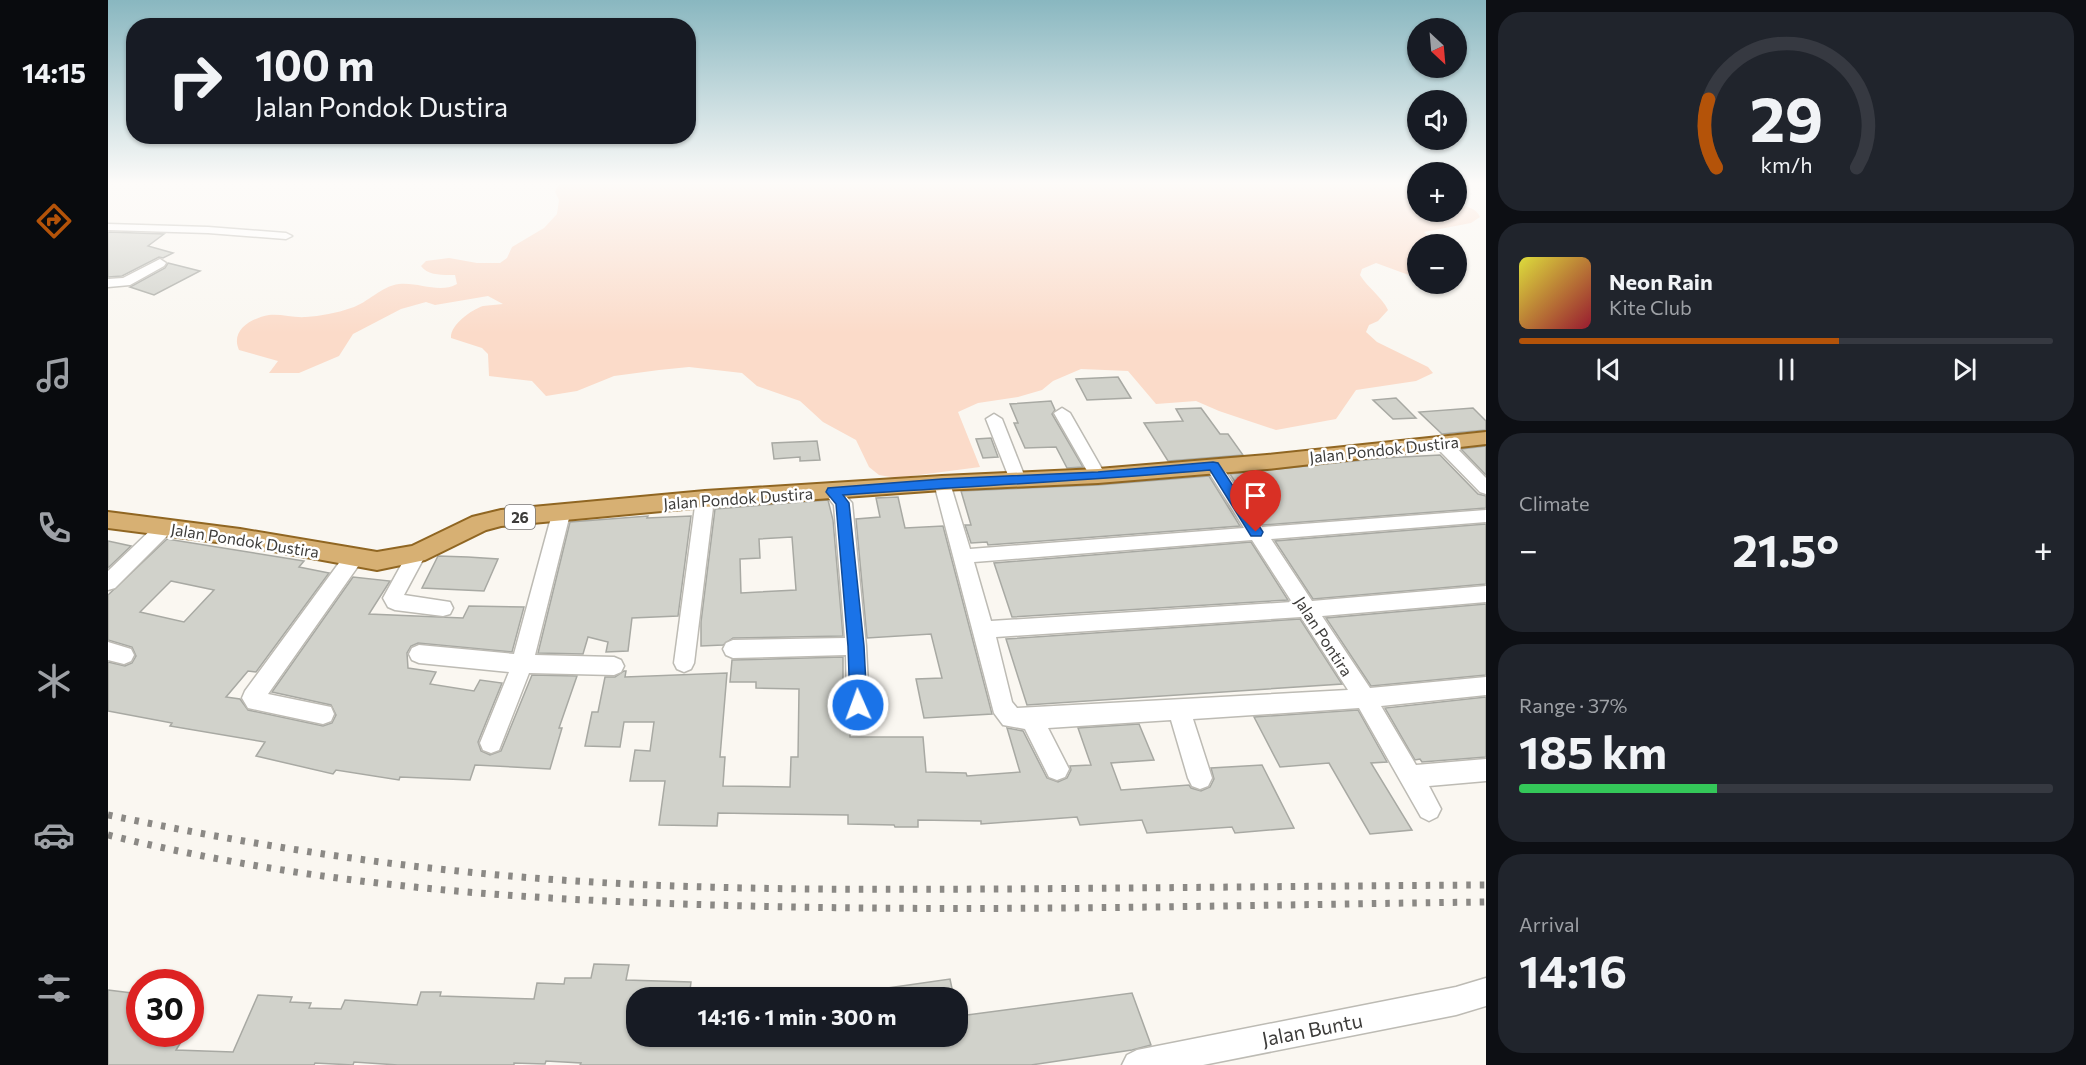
<!DOCTYPE html>
<html lang="en">
<head>
<meta charset="utf-8">
<style>
	body { margin:0; font-family:Commissioner,sans-serif; background:#20242c; color:#f1f3f6; height:100vh; display:flex; flex-direction:column; font-size:22px; white-space:nowrap }
	* { box-sizing:border-box; margin:0 }
	p { font-size:20px; color:#9ea1a6 }
	.icon { flex:none; width:33px; height:33px; fill:none; stroke:currentColor; stroke-width:2; stroke-linecap:round; stroke-linejoin:round }
	.map { position:relative; flex:1; overflow:hidden }
	.panel { display:flex; flex-direction:column; gap:12px; padding:12px; background:#0d0f14; width:600px }
	.panel>* { flex:none }
	.hud { position:absolute; left:18px; top:18px; width:570px; height:126px; border-radius:24px; box-shadow:0 2px 4px #0004; background:#171b24; color:#f1f3f6; overflow:hidden }
	.needle { width:39px; rotate:154deg }
	.fabs { position:absolute; left:1299px; top:18px; display:grid; gap:12px }
	.fabs a { display:grid; place-items:center; width:60px; height:60px; border-radius:50%; background:#171b24; box-shadow:0 2px 4px #0004; font-size:30px }
	.speed { position:absolute; left:18px; top:969px; display:flex; gap:12px; font-size:30px; font-weight:700; text-align:center }
	.speed>* { display:grid; place-content:center; width:78px; height:78px; border-radius:50%; background:#171b24; box-shadow:0 2px 4px #0004; line-height:1 }
	.speed .limit { border:9px solid #d22; background:#fff; color:#111 }
	.pin { position:absolute; display:grid; place-items:center; width:51px; height:51px; color:#fff; margin:-62px -26px; border-radius:50% 50% 50% 0; rotate:-45deg; box-shadow:0 0 6px #0007 }
	.pin .icon { rotate:45deg }
	.me { position:absolute; width:66px; margin:-33px; rotate:358deg; stroke-linejoin:round; filter:drop-shadow(0 0 4px #0008) }
	.turn { display:flex; align-items:center; gap:21px; height:126px; padding:0 30px; font-size:27px }
	.turn .icon { width:78px; height:78px; stroke-width:2.5 }
	.turn b { display:block; font-size:42px; line-height:51px }
	.big { font-size:45px; font-weight:700; line-height:1.1 }
	.panel .tile { flex:1; display:flex; flex-direction:column; justify-content:center; gap:9px; min-width:0; padding:0 21px; border-radius:24px; background:#20242c }
	.panel .dial { align-items:center; gap:0 }
	.dial svg { height:156px; overflow:visible; fill:none; stroke:#363941; stroke-width:7; stroke-linecap:round; text-anchor:middle }
	.dial text { fill:#f1f3f6; stroke:none }
	.song { display:flex; align-items:center; gap:18px }
	.cover { width:72px; height:72px; border-radius:9px; background:linear-gradient(135deg,hsl(60 70% 55%),hsl(350 70% 35%)) }
	.played { height:6px; border-radius:3px; background:linear-gradient(90deg,#b45309 60%,#363941 60%) }
	.keys { display:flex; justify-content:space-around; direction:ltr }
	.heat { display:flex; justify-content:space-between; align-items:center; font-size:33px; direction:ltr }
	.charge { height:9px; border-radius:4px; background:linear-gradient(90deg,#34c759 37%,#363941 0) }
	.trip { position:absolute; left:518px; top:987px; width:342px; height:60px; border-radius:24px; background:#171b24; box-shadow:0 2px 4px #0004; font-weight:700; line-height:60px; text-align:center }
	main { display:flex; flex:1; min-height:0 }
	.dock { display:flex; flex-direction:column; width:108px; justify-content:space-around; align-items:center; background:#090b0e; color:#9ea1a6 }
	.dock .icon { width:42px; height:42px }
	.dock .on { color:#b45309 }
	.dock b { font-size:27px; color:#f1f3f6 }
	.map>svg:first-child { display:block }
	.green { fill:#fbdbc9 }
	.building { fill:#d1d2cb; stroke:#a8a9a3; stroke-width:1.5; fill-rule:evenodd }
	.lines { fill:none; stroke-linecap:round; stroke-linejoin:round }
	.minor-casing { stroke:#bdbbb4; stroke-width:3 }
	.major-casing { stroke:#906622; stroke-width:4 }
	.minor { fill:#fff; fill-rule:evenodd }
	.major { fill:#d7b073; fill-rule:evenodd }
	.rail { stroke:#8b8985; stroke-width:7; stroke-dasharray:4.5 9; stroke-linecap:butt }
	.route { fill:#1a73e8; stroke:#114b97; stroke-width:1.5 }
	.labels { text-anchor:middle; dominant-baseline:central; stroke-width:5; stroke-linejoin:round; paint-order:stroke }
	.shield { fill:#fff; stroke:#777675; stroke-width:1.5 }
	.shield-label { font-size:15px; font-weight:bold; fill:#3d3c3a }
	.street-label { font-size:16px; fill:#3d3c3a; stroke:#fff }
	.near-street-label { font-size:20px; fill:#3d3c3a; stroke:#fff }
</style>
</head>
<body>
<main>
<nav class="dock">
<b>14:15</b>
<svg class="icon on" aria-label="directions" viewBox="0 0 24 24"><path d="M12 3l9 9-9 9-9-9zM9 14v-3h6M13 9l2 2-2 2"/></svg>
<svg class="icon" aria-label="music" viewBox="0 0 24 24"><path d="M9 18V5l10-2v13"/><circle cx="6" cy="18" r="3"/><circle cx="16" cy="16" r="3"/></svg>
<svg class="icon" aria-label="phone" viewBox="0 0 24 24"><path d="M5 4h4l2 5-3 2q2 4 5 5l2-3 5 2v4C11 20 4 13 5 4z"/></svg>
<svg class="icon" aria-label="climate" viewBox="0 0 24 24"><path d="M12 3v18M4 7l16 10M4 17L20 7"/></svg>
<svg class="icon" aria-label="car" viewBox="0 0 24 24"><path d="M5 17H2v-5l4-1 3-4h7l3 4 3 1v5h-3M9 17h6M6 11h13"/><circle cx="7" cy="17" r="2"/><circle cx="17" cy="17" r="2"/></svg>
<svg class="icon" aria-label="filters" viewBox="0 0 24 24"><path d="M4 7h16M4 17h16"/><circle cx="9" cy="7" r="2"/><circle cx="15" cy="17" r="2"/></svg>
</nav>
<div class="map">
<svg width="1378" height="1065" viewBox="0 0 1378 1065">
	<rect width="100%" height="100%" fill="#faf7f1"/>
	<!-- green -->
	<path class="green" d="M451,184H1300L1295,185L1309,199L1310,212H1348L1349,204C1357,206 1369,208 1372,217L1363,223L1316,232L1327,243L1310,244L1309,278L1268,263L1254,269L1252,275C1260,288 1274,297 1280,310L1270,321L1261,325L1258,332L1269,342L1320,367L1325,373L1308,381L1248,390L1228,419L1168,430L1111,411L1088,401L1048,404L1020,371L973,369L945,381L934,390L910,397L870,403L850,412L872,467L788,478L771,475L761,467L748,440L715,422L692,401L649,386L634,373L581,367L551,370L506,376L469,391L438,396L424,381L381,376L380,354L374,348L343,338C342,325 363,310 375,306C381,305 389,305 395,304L380,296L327,305L318,302L293,309L245,334L231,356L191,373H161L170,361L131,350C122,330 144,318 161,315C174,314 186,318 198,317C212,316 229,313 243,308C260,303 273,286 291,284C312,282 331,294 349,284L347,275C336,275 320,276 313,266L318,261L341,258L369,263H392L399,258L404,247L436,228L449,214L451,200L447,192Z"/>
	<!-- building -->
	<g class="building">
		<path d="M0,232L56,234L40,246L65,253L55,258L51,257L14,276L0,277Z"/>
		<path d="M60,263L92,271L46,295L22,287L57,268Z"/>
		<path d="M1010,377L1023,398L979,400L968,379Z"/>
		<path d="M1288,398L1308,418L1285,419L1265,400Z"/>
		<path d="M943,401L947,410L944,414L975,467L959,468L948,447L917,448L906,423H910L902,404Z"/>
		<path d="M1093,408L1112,434H1120L1135,455L1060,461L1036,423L1075,421L1068,409Z"/>
		<path d="M1365,408L1378,421V430L1334,434L1311,412Z"/>
		<path d="M883,438L890,457L875,458L868,439Z"/>
		<path d="M709,441L712,460L692,461V457L666,459L664,443Z"/>
		<path d="M1378,446V475L1353,449Z"/>
		<path d="M1332,455L1370,494L1378,496V508L1155,525L1122,474L1276,458Z"/>
		<path d="M1101,476L1132,526L880,545L879,542L863,543L857,525H863L853,491L990,485Z"/>
		<path d="M790,497L797,528L835,526L884,714L816,718L808,679L834,678L823,634L759,638L748,519L772,517L768,498Z"/>
		<path d="M720,500L725,520L735,636L625,638L615,645L593,646V622L607,509ZM684,537L688,590L633,593L632,559L652,558L651,539Z"/>
		<path d="M540,516L539,518L583,516L570,616L524,618L520,651L498,652L500,642L480,637L475,654L430,653L462,522Z"/>
		<path d="M1378,524V584L1205,599L1167,541Z"/>
		<path d="M59,539L196,561L191,567L221,573L148,672L140,671L118,697L132,699L140,710L215,726L224,723L228,715L223,705L164,692L245,577L282,581L261,614L355,618L361,606L416,607L404,652L310,643L303,646L299,653L300,668L328,672L322,684L366,691L372,680L394,683L370,742L373,751L382,755L393,751L424,675L469,676L451,728H454L442,769L367,765L362,780L292,777L291,780L228,770L225,774L148,756L157,742L62,726L64,723L0,711V662L17,666L24,663L28,656L24,647L0,640V595ZM63,581L106,590L76,622L32,612Z"/>
		<path d="M0,541L23,546L0,568Z"/>
		<path d="M1143,542L1180,600L904,617L886,563Z"/>
		<path d="M330,556L360,557L390,559L376,591L314,588Z"/>
		<path d="M1378,604V675L1263,686L1218,618Z"/>
		<path d="M1192,619L1234,684L919,705L898,639Z"/>
		<path d="M735,657V699L742,714V737H815L818,772L858,773L859,776L912,772L899,728L915,731L939,778L950,782L959,778L963,770L962,766L983,765L970,728L1031,724L1046,760L1003,763L1013,790L1081,785L1083,788L1093,791L1102,787L1106,779L1103,768L1154,765L1186,828L1127,833L1124,827L1039,833L1034,820L972,825L969,817L873,824V821L810,820V827H787L786,825L740,824V815L610,813L609,826L551,825L557,781H522L527,750L542,751L546,722H516L512,747L477,746L484,712H490L497,677H507L516,671H518L517,677L619,673L612,757H617L615,786L682,787L683,757H690L691,689L648,688V682H622L624,660Z"/>
		<path d="M1378,697V757L1314,762L1312,759L1307,760L1277,708Z"/>
		<path d="M1250,710L1279,762L1263,763L1304,830L1262,834L1221,763L1172,767L1146,717Z"/>
		<path d="M486,964L521,965L518,980L583,982L581,998H528V1036H849V1012L859,1015L1024,993L1043,1045L1024,1050L923,1065H472L473,1063L438,1061L437,1064L406,1063V1065H290L246,1062L245,1065L207,1063L206,1065H0V990L32,994V1034H78L68,1050L125,1052L150,995L184,997L182,1002L203,1003L201,1008L233,1009L237,1000L309,1005L313,992H333L332,996L426,999L429,983L456,984L457,978H483Z"/>
		<path d="M842,979L846,998H773V989Z"/>
	</g>
	<g class="lines">
		<!-- minor casing -->
		<g class="minor-casing">
			<g id="minor">
				<path d="M0,224L100,227L178,233L184,236L178,239L100,233L0,230Z"/>
				<path d="M52,259L58,263L56,266L22,285L0,287V279L15,278Z"/>
				<path d="M954,408L962,413L998,476L996,480H984L982,476L946,413Z"/>
				<path d="M886,414L894,419L918,480L916,484H904L902,480L878,419Z"/>
				<path d="M1333,437L1339,438L1378,478V494L1372,492L1327,446L1325,442L1327,438Z"/>
				<path d="M1105,460L1111,462L1154,527L1378,510V522L1163,539L1204,601L1378,586V602L1214,616L1262,688L1378,677V695L1273,706L1308,765L1378,759V781L1321,786L1333,809L1329,817L1321,821L1313,817L1251,708L1085,719L1104,778L1100,786L1092,789L1084,786L1080,778L1063,720L940,728L961,769L957,777L949,780L941,777L917,729L895,725L886,713L826,483L828,479H840L842,483L862,549L1136,528L1097,466L1099,462ZM1144,540L1184,602L883,621L866,562ZM1193,617L1240,690L909,708L904,702L888,637Z"/>
				<path d="M725,486L731,488L744,503L758,646L761,705L758,712L750,715L742,712L739,705L738,655L625,658L618,655L615,649L618,643L625,640L737,638L726,505L716,492L719,488Z"/>
				<path d="M597,493L603,495L606,499L586,663L583,669L576,672L569,669L566,663L588,499L591,495Z"/>
				<path d="M453,508L459,510L462,514L427,655L506,657L513,660L516,666L513,672L506,675L421,673L391,750L383,753L375,750L372,743L401,672L311,663L304,660L301,654L304,648L311,645L406,654L444,514L447,510Z"/>
				<path d="M57,521L63,522L66,527L63,532L7,588L0,590V571L51,522Z"/>
				<path d="M309,547L316,549L318,554L296,595L342,602L345,608L342,614L335,616L287,610L280,607L275,598L302,549Z"/>
				<path d="M246,550L253,552L255,557L253,562L160,694L223,707L226,714L223,721L215,724L140,708L134,698L137,691L239,552Z"/>
				<path d="M0,642L23,649L26,655L23,661L16,664L0,660Z"/>
				<path d="M1378,978V1006L1348,1015L1095,1065H1014L1019,1055L1029,1050L1348,987Z"/>
			</g>
		</g>
		<!-- major casing -->
		<g class="major-casing">
			<path id="major" d="M1378,432V444L1159,469L990,483L834,490L597,507L393,526L378,530L317,560L269,570L132,545L0,528V512L132,529L269,552L304,546L364,517L393,510L597,491L834,476L990,469L1159,455Z"/>
		</g>
		<!-- minor -->
		<use href="#minor" class="minor"/>
		<!-- major -->
		<use href="#major" class="major"/>
		<!-- rail -->
		<g class="rail">
			<path d="M0,815C116,839 232,859 350,871C527,890 706,890 884,889C1049,888 1213,886 1378,885"/>
			<path d="M0,835C203,885 398,899 606,905C863,913 1121,905 1378,902"/>
		</g>
	</g>
	<!-- sky -->
	<linearGradient id="sky" x2="0" y2="1"><stop stop-color="#89b7c0"/><stop offset="0.55" stop-color="#fdfbf9"/><stop offset="1" stop-color="#fdfbf9" stop-opacity="0"/></linearGradient>
	<rect width="1378" height="333" fill="url(#sky)"/>
	<!-- route -->
	<path class="route" d="M1105,462L1110,463L1153,529L1155,532L1153,536H1143L1102,470C980,481 857,486 735,495L741,503L756,646L759,705L756,710L750,712L744,710L742,705L740,646L728,504L718,492L720,488L834,479L990,472Z"/>
	<g class="labels">
		<!-- shield labels -->
		<rect class="shield" x="397" y="505" width="30" height="24" rx="4.5"/>
		<g class="shield-label">
			<text x="412" y="517">26</text>
		</g>
		<!-- street labels -->
		<g class="street-label">
			<text transform="translate(1276 449) rotate(-6)">Jalan Pondok Dustira</text>
			<text transform="translate(630 498) rotate(-4)">Jalan Pondok Dustira</text>
			<text transform="translate(137 540) rotate(9)">Jalan Pondok Dustira</text>
			<text transform="translate(1216 636) rotate(57)">Jalan Pontira</text>
		</g>
		<!-- near-street labels -->
		<g class="near-street-label">
			<text transform="translate(1204 1029) rotate(-11)">Jalan Buntu</text>
		</g>
	</g>
</svg>
<div class="fabs">
<a><svg class="needle" viewBox="-14 -14 28 28"><path d="M0-13l5 13h-10z" fill="#e53935"/><path d="M0 13l5-13h-10z" fill="#9ea1a6"/></svg></a>
<a><svg class="icon" aria-label="sound" viewBox="0 0 24 24"><path d="M4 9h4l5-4v14l-5-4H4zM17 9q2 3 0 6"/></svg></a>
<a>+</a>
<a>−</a>
</div>
<div class="speed"><div class="limit">30</div></div>
<div class="pin" style="left:1148px;top:532px;background:#d93025"><svg class="icon" aria-label="arrive" viewBox="0 0 24 24"><path d="M6 21V4h12l-3 4 3 4H6"/></svg></div>
<svg class="me" style="left:750px;top:705px" viewBox="-20 -20 40 40"><circle r="17" fill="#1a73e8" stroke="#fff" stroke-width="3"/><path d="M0-11L8 9 0 5-8 9z" fill="#fff"/></svg>
<div class="trip">14:16 · 1 min · 300 m</div>
<div class="hud">
<div class="turn"><svg class="icon" aria-label="right" viewBox="0 0 24 24"><path d="M7 20v-9h11M14 6l5 5-5 5"/></svg><div><b>100 m</b>Jalan Pondok Dustira</div></div>
</div>
</div>
<section class="panel">
<div class="tile dial"><svg viewBox="0 0 100 80">
<path d="M14 69A42 42 0 1 1 86 69"/>
<path d="M14 69A42 42 0 0 1 10 34" stroke="#b45309"/>
<text x="50" y="56" font-size="32" font-weight="700">29</text>
<text x="50" y="72" font-size="11">km/h</text>
</svg></div>
<div class="tile">
<div class="song"><i class="cover"></i><div><b>Neon Rain</b><p>Kite Club</p></div></div>
<div class="played"></div>
<div class="keys"><svg class="icon" aria-label="previous" viewBox="0 0 24 24"><path d="M18 5L8 12l10 7zM5 5v14"/></svg><svg class="icon" aria-label="pause" viewBox="0 0 24 24"><path d="M8 5v14M16 5v14"/></svg><svg class="icon" aria-label="next" viewBox="0 0 24 24"><path d="M6 5l10 7-10 7zM19 5v14"/></svg></div>
</div>
<div class="tile"><p>Climate</p>
<div class="heat"><a>−</a><b class="big">21.5°</b><a>+</a></div>
</div>
<div class="tile"><p>Range · 37%</p><b class="big">185 km</b><div class="charge"></div></div>
<div class="tile"><p>Arrival</p><b class="big">14:16</b></div>
</section>
</main>
</body>
</html>
